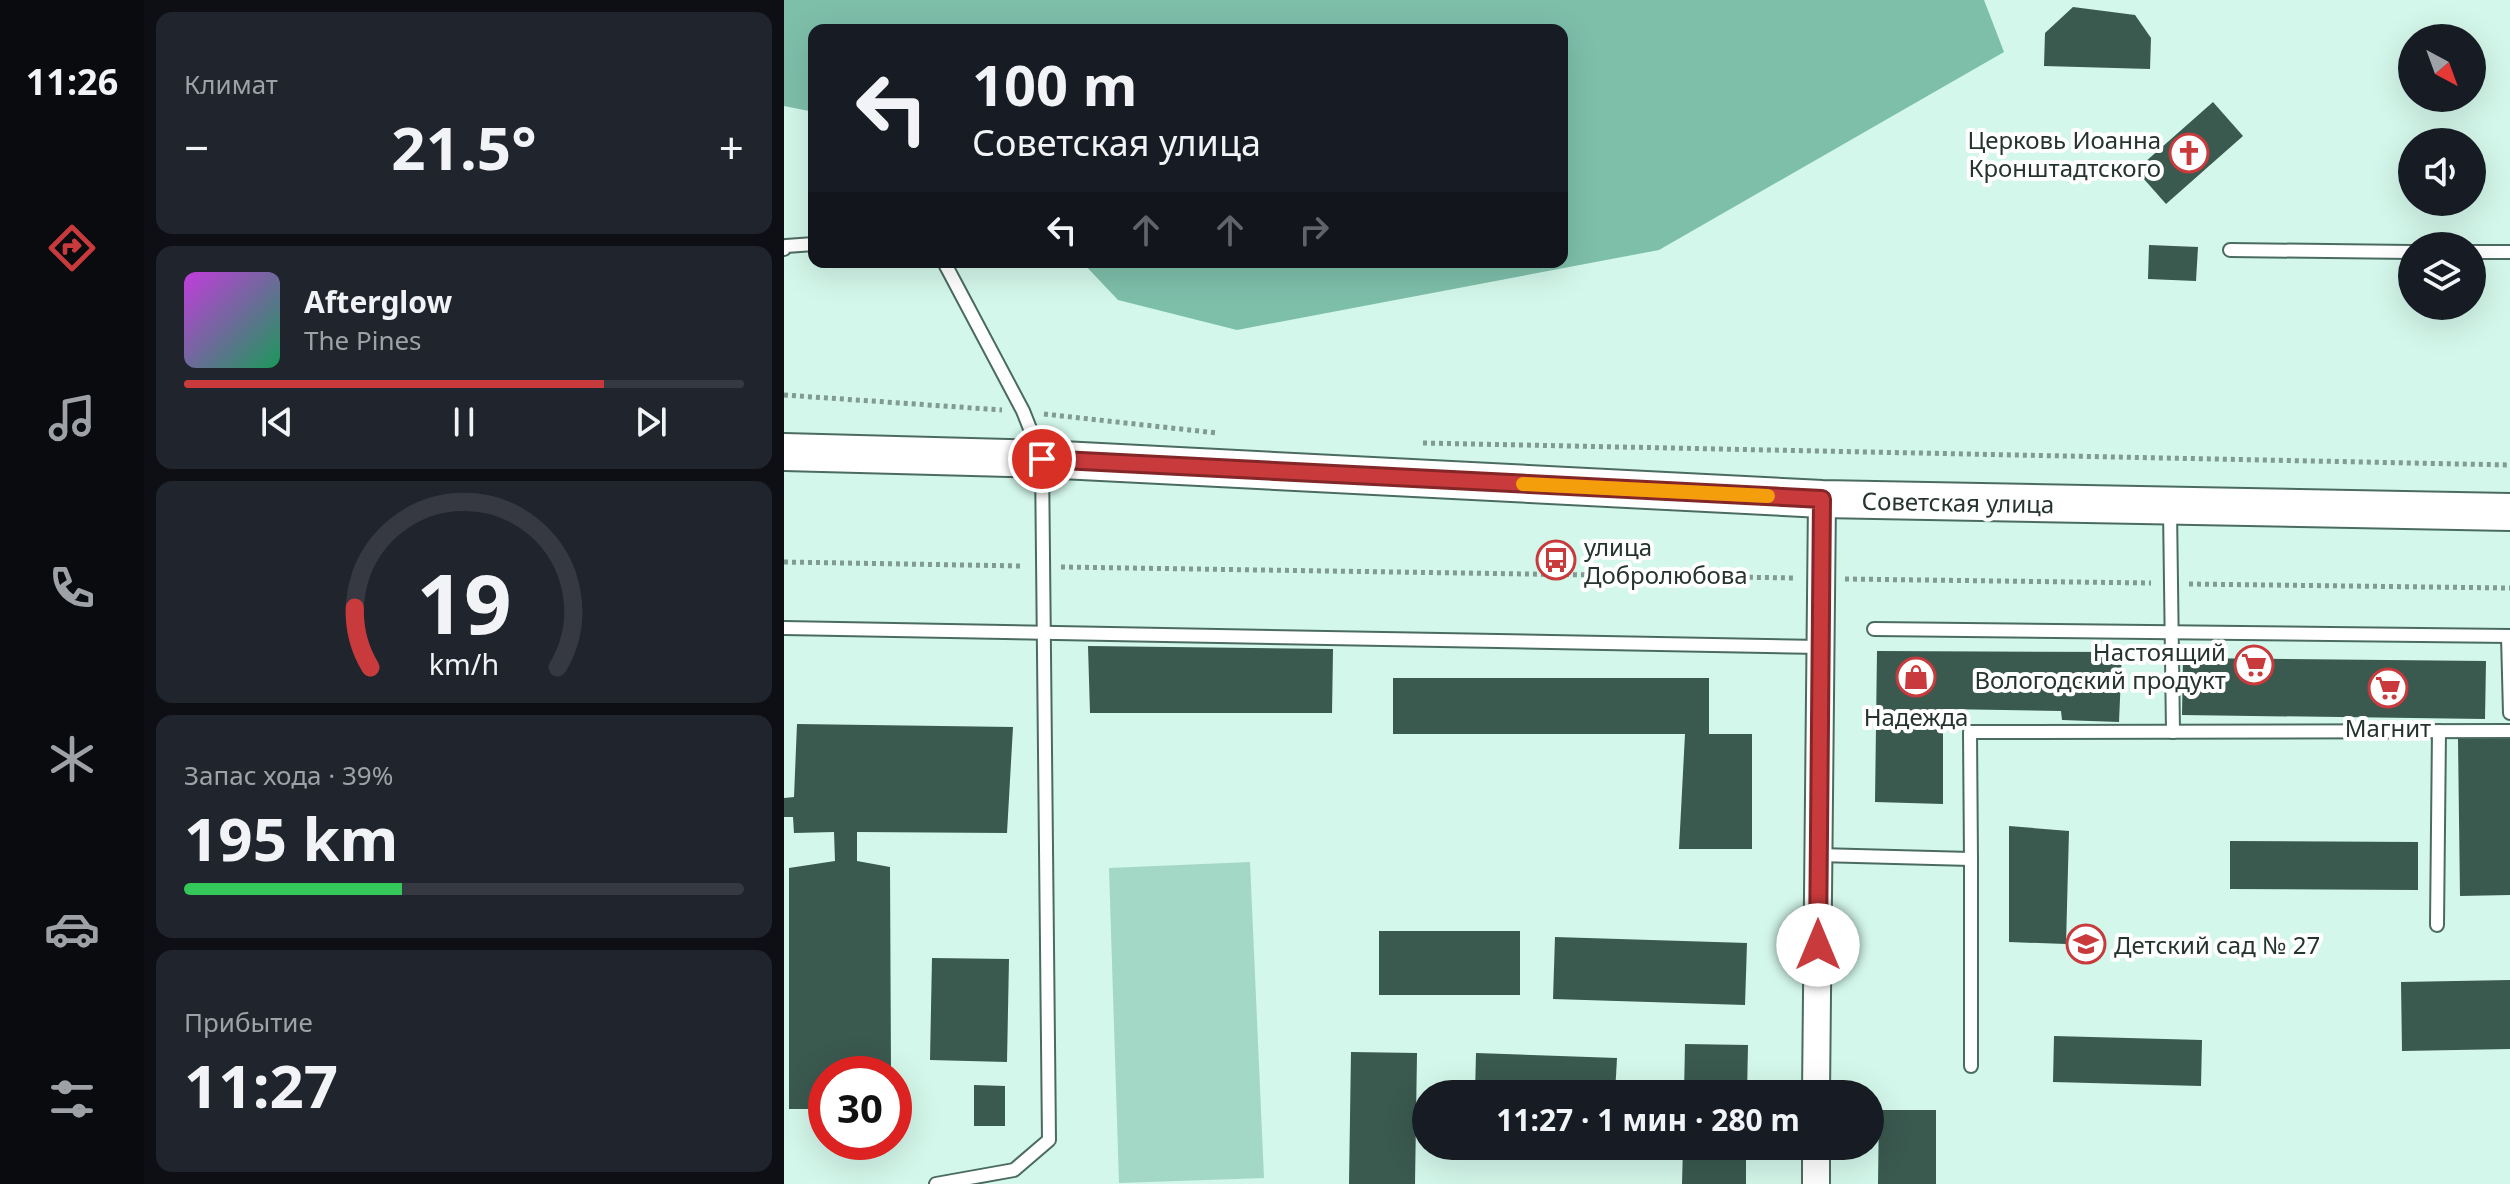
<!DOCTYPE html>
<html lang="ru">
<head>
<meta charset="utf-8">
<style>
	body { margin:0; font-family:"Noto Sans",sans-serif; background:#20242c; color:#f1f3f6; height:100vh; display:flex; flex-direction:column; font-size:30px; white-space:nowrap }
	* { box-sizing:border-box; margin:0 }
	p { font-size:26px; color:#9ea1a6 }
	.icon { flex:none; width:44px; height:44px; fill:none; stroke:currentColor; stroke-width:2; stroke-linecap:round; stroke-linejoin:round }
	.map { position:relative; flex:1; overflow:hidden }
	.details { display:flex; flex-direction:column; gap:12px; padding:12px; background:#0d0f14; width:640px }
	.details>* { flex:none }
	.hud { position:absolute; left:24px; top:24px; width:760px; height:244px; border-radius:16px; box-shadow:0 8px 32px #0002; background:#171b24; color:#f1f3f6; overflow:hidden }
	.needle { width:52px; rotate:139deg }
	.fabs { position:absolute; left:1614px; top:24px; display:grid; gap:16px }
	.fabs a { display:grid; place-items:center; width:88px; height:88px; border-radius:50%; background:#171b24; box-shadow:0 8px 32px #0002; font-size:40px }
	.speed { position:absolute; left:24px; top:1056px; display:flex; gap:16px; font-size:40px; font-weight:700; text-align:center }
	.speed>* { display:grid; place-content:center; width:104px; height:104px; border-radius:50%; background:#171b24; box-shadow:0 8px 32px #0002; line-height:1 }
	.speed .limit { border:12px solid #d22; background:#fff; color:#111 }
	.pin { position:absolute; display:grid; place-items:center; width:68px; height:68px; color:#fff; margin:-34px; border:4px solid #fff; border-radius:50%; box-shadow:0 2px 8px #0007 }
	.me { position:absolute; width:88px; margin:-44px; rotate:0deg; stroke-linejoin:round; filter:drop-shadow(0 0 6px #0008) }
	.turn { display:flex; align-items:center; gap:28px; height:168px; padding:0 32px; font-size:36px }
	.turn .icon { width:104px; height:104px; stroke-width:2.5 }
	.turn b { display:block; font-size:56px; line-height:68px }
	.lanes { display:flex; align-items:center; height:76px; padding:0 32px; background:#0003; justify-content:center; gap:40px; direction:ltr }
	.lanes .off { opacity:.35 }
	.big { font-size:60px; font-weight:700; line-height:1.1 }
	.details .tile { flex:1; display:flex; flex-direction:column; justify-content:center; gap:12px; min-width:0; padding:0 28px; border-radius:16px; background:#20242c }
	.details .dial { align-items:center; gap:0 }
	.dial svg { height:208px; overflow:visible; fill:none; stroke:#363941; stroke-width:7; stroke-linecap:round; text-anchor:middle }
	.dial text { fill:#f1f3f6; stroke:none }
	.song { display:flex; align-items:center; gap:24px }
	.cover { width:96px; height:96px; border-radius:12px; background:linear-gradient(135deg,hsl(290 70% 55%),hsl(150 70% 35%)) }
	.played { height:8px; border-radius:4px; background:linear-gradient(90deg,#c93a3c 75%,#363941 75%) }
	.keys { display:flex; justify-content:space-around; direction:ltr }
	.heat { display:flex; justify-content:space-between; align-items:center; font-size:44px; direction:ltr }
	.charge { height:12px; border-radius:6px; background:linear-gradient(90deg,#34c759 39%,#363941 0) }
	.trip { position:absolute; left:628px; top:1080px; width:472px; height:80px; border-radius:40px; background:#171b24; box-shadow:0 8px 32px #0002; font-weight:700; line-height:80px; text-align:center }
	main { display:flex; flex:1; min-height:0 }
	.dock { display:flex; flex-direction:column; width:144px; justify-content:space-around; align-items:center; background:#090b0e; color:#9ea1a6 }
	.dock .icon { width:56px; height:56px }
	.dock .current { color:#c93a3c }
	.dock b { font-size:36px; color:#f1f3f6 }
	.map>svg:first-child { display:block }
	.green { fill:#a3d7c6 }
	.forest { fill:#7ebfaa }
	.building { fill:#3a594f }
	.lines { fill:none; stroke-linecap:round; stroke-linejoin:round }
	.service-casing { stroke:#4b6b61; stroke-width:16 }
	.minor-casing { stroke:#4b6b61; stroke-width:30 }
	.secondary-casing { stroke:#4b6b61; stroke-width:40 }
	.path { stroke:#819b92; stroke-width:5; stroke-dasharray:4 4; stroke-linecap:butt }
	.service { stroke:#fff; stroke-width:12 }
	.minor { stroke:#fff; stroke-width:26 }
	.secondary { stroke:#fff; stroke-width:36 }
	.route-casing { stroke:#832627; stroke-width:20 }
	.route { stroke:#c93a3c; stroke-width:14 }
	.slow { stroke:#f59e0b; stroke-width:14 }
	.labels { text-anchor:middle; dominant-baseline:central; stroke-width:8; stroke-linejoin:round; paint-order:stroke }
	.poi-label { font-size:24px; fill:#26342f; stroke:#fff; text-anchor:end }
	.street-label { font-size:24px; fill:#26342f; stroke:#fff }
</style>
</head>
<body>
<main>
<nav class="dock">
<b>11:26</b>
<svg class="icon current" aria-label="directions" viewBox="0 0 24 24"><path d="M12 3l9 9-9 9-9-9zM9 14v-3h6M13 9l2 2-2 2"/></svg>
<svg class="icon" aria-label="music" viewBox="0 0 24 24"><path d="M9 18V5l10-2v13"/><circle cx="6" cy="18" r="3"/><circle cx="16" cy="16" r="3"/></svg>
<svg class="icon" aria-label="phone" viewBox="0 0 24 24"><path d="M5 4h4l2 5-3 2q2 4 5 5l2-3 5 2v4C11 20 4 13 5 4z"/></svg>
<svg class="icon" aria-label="climate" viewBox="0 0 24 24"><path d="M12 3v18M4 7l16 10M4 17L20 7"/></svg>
<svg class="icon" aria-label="car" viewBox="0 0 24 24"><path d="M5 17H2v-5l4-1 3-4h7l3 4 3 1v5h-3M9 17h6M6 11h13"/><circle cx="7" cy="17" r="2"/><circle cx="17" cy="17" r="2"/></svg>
<svg class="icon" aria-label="filters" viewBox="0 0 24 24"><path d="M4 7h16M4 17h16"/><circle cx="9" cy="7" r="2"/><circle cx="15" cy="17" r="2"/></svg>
</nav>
<section class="details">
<div class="tile"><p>Климат</p>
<div class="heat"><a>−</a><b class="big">21.5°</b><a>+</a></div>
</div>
<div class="tile">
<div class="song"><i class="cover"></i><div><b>Afterglow</b><p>The Pines</p></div></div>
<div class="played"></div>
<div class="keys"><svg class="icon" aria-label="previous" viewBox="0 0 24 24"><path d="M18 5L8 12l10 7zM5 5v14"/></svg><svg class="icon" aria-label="pause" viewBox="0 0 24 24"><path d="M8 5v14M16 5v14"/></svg><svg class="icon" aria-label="next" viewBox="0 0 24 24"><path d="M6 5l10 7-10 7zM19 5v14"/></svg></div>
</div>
<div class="tile dial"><svg viewBox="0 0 100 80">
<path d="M14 69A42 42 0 1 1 86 69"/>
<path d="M14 69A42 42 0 0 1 8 46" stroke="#c93a3c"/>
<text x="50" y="56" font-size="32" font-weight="700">19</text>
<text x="50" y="72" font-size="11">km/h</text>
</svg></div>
<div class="tile"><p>Запас хода · 39%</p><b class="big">195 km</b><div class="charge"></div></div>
<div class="tile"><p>Прибытие</p><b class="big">11:27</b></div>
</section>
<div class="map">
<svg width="1726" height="1184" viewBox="0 0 1726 1184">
	<rect width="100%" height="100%" fill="#d3f7ea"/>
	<!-- green -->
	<path class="green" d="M466,862L480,1178L335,1183L325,868Z"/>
	<!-- forest -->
	<path class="forest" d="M0,0H1200L1220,52L875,250L453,330L334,300L298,262H778V30H30V112L0,106Z"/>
	<!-- building -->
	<g class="building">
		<path d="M1289,7L1351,15L1367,38L1366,69L1260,66L1261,33Z"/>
		<path d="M1429,102L1459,136L1382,204L1352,170Z"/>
		<path d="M1365,245L1414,247L1412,281L1364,279Z"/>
		<path d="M304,646L549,649L548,713H306Z"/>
		<path d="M1093,651L1338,652L1335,722L1278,720L1277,711L1159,709V804L1091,802Z"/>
		<path d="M1399,658L1702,661L1701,719L1398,715Z"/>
		<path d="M609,678H925V734H968V849H895L901,734H609Z"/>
		<path d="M13,724L229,727L223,833L73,832V861L106,867L107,1074H42V1109H5V868L51,861L50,832L10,833L9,817H0V798L10,797Z"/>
		<path d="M1726,738V895L1676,896L1674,739Z"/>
		<path d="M1225,826L1285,831L1282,944L1225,942Z"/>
		<path d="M1446,841L1634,842V890L1446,889Z"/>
		<rect x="595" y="931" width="141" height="64"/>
		<path d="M771,937L963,943L961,1005L769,999Z"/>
		<path d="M148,958L225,959L223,1062L146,1060Z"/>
		<path d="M1726,980V1049L1618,1051L1617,982Z"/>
		<path d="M1270,1036L1418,1040L1417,1086L1269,1082Z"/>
		<path d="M901,1044L964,1045L963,1094H900Z"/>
		<path d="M567,1052L633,1053L631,1184H565Z"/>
		<path d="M692,1053L833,1058L831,1094H691Z"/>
		<path d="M190,1085L221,1086V1126H190Z"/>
		<path d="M1095,1110H1152V1184H1094Z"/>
		<path d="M899,1146H962V1184H898Z"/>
	</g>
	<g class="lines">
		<!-- service casing -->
		<g class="service-casing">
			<g id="service">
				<path d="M0,249L2,246L30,244"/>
				<path d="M1446,250L1628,252"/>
				<path d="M1688,252H1726"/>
				<path d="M1386,509L1389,732"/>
				<path d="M0,628L1036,647"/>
				<path d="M1090,629L1726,636"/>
				<path d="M1724,636L1726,713"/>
				<path d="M1034,855L1187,859L1186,732L1726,731"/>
				<path d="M1653,925L1655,731"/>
				<path d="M1187,1066V859"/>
				<path d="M152,1184L230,1170L265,1140L258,459L239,411L160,262"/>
			</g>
		</g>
		<!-- minor casing -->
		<g class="minor-casing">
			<g id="minor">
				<path d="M1032,1094L1038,499"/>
				<path d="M1032,1184V1146"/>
			</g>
		</g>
		<!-- secondary casing -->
		<g class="secondary-casing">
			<path id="secondary" d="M0,452L258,459L1038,499L1726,512"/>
		</g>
		<!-- path -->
		<g class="path">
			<path d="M0,395L218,410"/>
			<path d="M260,414L433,433"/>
			<path d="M639,443L1726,465"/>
			<path d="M0,562L239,566"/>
			<path d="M277,567L1011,578"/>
			<path d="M1061,579L1367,583"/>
			<path d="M1405,584L1726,588"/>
		</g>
		<!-- service -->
		<use href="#service" class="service"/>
		<!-- minor -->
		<use href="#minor" class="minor"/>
		<!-- secondary -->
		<use href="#secondary" class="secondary"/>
	</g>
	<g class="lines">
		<!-- route casing -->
		<g class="route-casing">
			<path id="route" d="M258,459L1038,499L1034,945"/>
		</g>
		<!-- route -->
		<use href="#route" class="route"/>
		<!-- slow -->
		<path class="slow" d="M739,484L984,496"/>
	</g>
	<!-- icons -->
	<defs>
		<g id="church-ring" transform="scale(2)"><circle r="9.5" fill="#fff" stroke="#c93a3c" stroke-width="1.5"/><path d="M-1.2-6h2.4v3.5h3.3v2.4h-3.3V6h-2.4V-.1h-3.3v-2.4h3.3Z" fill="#c93a3c"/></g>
		<g id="bus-ring" transform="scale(2)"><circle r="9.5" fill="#fff" stroke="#c93a3c" stroke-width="1.5"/><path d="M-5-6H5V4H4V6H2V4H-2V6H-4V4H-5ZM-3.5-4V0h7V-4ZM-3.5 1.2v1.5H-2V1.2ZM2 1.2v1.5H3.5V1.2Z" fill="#c93a3c"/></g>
		<g id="supermarket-ring" transform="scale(2)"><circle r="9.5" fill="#fff" stroke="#c93a3c" stroke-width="1.5"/><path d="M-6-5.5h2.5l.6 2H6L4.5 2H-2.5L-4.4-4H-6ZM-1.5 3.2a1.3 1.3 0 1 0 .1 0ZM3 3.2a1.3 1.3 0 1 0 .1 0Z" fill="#c93a3c"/></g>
		<g id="shop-ring" transform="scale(2)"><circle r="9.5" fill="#fff" stroke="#c93a3c" stroke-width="1.5"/><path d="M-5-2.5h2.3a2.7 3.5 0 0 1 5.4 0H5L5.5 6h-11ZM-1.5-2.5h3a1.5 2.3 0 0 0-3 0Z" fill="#c93a3c"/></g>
		<g id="school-ring" transform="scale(2)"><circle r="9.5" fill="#fff" stroke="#c93a3c" stroke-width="1.5"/><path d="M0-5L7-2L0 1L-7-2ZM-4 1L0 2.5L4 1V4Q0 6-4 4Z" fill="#c93a3c"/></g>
	</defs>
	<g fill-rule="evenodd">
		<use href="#church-ring" x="1405" y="153"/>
		<use href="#bus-ring" x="772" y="560"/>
		<use href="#supermarket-ring" x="1470" y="665"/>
		<use href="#shop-ring" x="1132" y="677"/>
		<use href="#supermarket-ring" x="1604" y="688"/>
		<use href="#school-ring" x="1302" y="944"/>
	</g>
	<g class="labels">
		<!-- poi labels -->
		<g class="poi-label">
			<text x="1377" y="139">Церковь Иоанна<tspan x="1377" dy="28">Кронштадтского</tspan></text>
			<text x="800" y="546" text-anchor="start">улица<tspan x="800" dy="28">Добролюбова</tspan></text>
			<text x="1442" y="651">Настоящий<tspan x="1442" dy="28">Вологодский продукт</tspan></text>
			<text x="1132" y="716" text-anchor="middle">Надежда</text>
			<text x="1604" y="727" text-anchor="middle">Магнит</text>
			<text x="1330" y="944" text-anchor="start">Детский сад № 27</text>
		</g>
		<!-- street labels -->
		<g class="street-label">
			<text transform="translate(1174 502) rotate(1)">Советская улица</text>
		</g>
	</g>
</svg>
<div class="fabs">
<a><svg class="needle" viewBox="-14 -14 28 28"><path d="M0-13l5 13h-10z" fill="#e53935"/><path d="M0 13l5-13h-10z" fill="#9ea1a6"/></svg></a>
<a><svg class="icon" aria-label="sound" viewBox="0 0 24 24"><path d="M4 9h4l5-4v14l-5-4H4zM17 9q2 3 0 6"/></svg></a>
<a><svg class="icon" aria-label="layers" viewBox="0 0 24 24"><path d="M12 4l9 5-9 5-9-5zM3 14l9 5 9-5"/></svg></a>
</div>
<div class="speed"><div class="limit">30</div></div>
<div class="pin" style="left:258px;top:459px;background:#d93025"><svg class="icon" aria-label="arrive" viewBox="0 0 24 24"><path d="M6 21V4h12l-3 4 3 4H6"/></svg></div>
<svg class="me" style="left:1034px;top:945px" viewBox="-20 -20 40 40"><circle r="19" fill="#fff"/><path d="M0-13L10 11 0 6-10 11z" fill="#c93a3c"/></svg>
<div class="trip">11:27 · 1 мин · 280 m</div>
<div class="hud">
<div class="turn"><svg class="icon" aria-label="left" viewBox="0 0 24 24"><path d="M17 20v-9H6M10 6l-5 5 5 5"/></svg><div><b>100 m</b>Советская улица</div></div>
<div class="lanes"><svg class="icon" aria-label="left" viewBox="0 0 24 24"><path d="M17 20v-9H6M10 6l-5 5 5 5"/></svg><svg class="icon off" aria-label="ahead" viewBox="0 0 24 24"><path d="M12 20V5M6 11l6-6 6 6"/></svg><svg class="icon off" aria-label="ahead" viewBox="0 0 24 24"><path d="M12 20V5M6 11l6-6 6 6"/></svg><svg class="icon off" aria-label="right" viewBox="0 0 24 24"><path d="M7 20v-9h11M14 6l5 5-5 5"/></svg></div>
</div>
</div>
</main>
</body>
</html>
